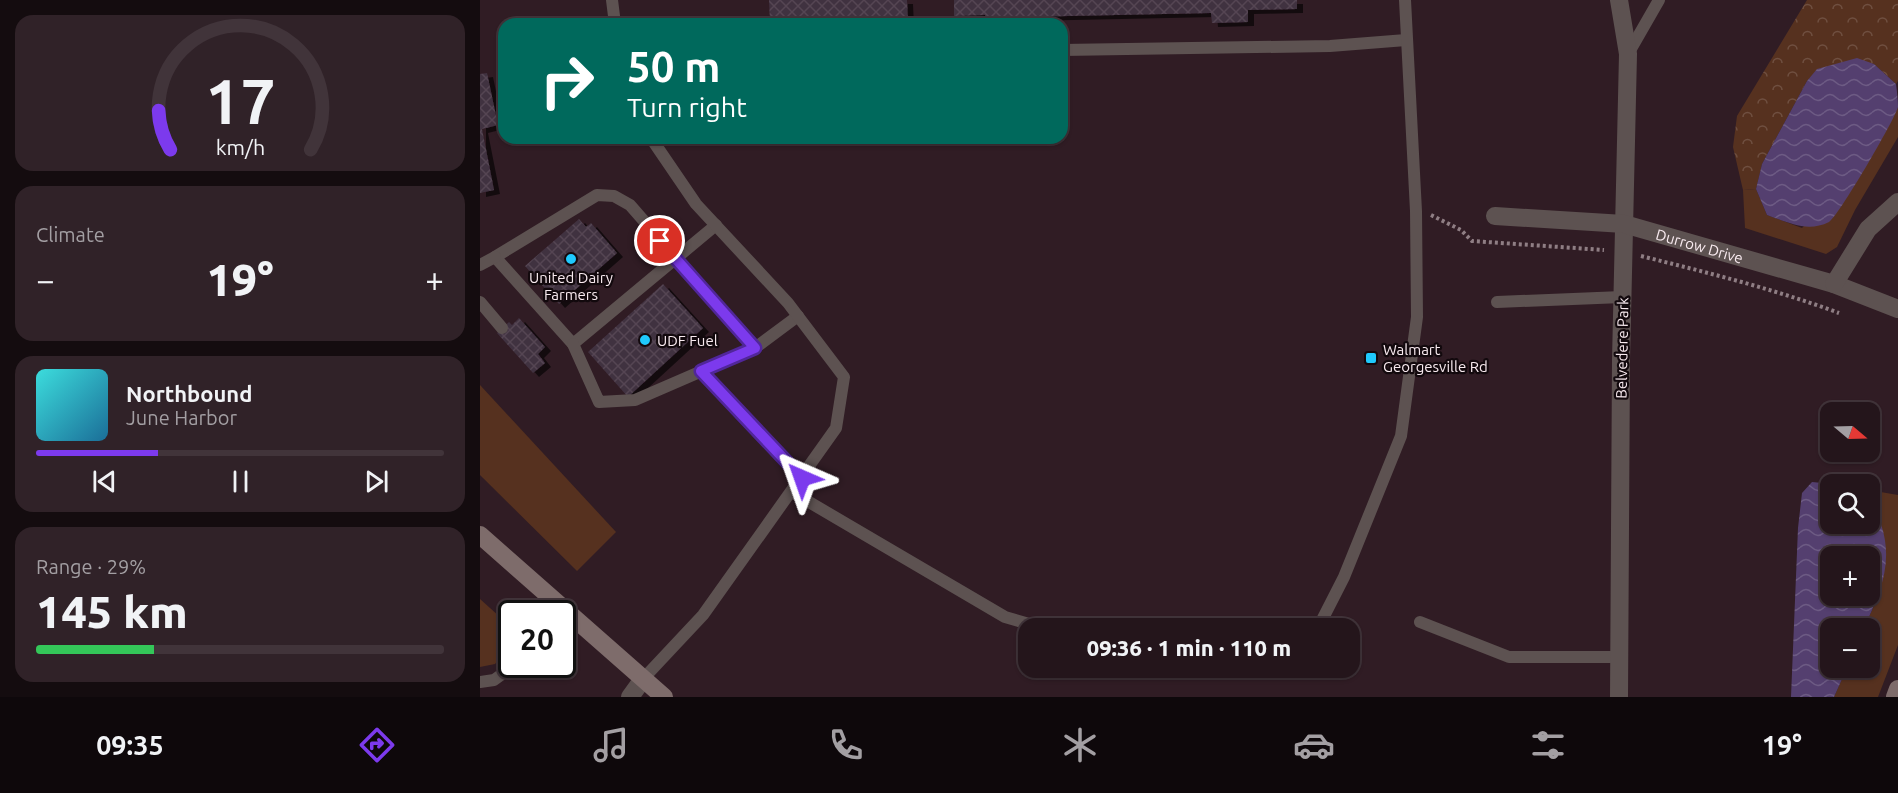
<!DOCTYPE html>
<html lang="en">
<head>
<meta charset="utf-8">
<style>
	body { margin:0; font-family:Ubuntu,sans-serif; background:#302228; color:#f1f3f6; height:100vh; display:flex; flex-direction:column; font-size:22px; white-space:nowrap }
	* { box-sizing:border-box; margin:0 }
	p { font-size:20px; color:#a39fa3 }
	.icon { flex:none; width:33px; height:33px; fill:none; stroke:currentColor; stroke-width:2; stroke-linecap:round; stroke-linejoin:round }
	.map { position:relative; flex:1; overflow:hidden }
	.panel { display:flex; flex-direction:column; gap:15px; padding:15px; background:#140c0f; width:480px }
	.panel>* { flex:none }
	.banner { position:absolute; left:18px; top:18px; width:570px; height:126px; border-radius:18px; box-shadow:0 2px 4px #0004,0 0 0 2px #41343a; background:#00695c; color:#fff; overflow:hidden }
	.needle { width:39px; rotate:109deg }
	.controls { position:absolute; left:1340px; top:402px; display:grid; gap:12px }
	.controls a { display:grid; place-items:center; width:60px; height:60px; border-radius:12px; background:#24151b; box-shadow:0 2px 4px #0004,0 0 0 2px #41343a; font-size:30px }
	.speed { position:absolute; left:18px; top:600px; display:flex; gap:12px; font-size:30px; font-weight:700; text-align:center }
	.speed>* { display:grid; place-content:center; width:78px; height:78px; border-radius:50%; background:#24151b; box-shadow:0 2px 4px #0004,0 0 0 2px #41343a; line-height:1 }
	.speed .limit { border:3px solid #111; border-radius:9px; background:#fff; color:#111 }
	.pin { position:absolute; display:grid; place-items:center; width:51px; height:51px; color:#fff; margin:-26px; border:3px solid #fff; border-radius:50%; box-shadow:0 2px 6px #0007 }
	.me { position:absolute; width:66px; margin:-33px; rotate:317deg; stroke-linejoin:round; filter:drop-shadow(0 0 4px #0008) }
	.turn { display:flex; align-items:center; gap:21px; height:126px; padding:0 30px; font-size:27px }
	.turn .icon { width:78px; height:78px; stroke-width:2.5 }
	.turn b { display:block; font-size:42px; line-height:51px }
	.big { font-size:45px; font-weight:800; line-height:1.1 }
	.panel .tile { flex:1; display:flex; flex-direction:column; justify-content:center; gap:9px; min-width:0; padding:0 21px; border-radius:18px; background:#302228 }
	.panel .dial { align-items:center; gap:0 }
	.dial svg { height:156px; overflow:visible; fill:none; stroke:#41343a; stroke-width:7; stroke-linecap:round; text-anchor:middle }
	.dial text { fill:#f1f3f6; stroke:none }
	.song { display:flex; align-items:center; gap:18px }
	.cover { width:72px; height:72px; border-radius:9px; background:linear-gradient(135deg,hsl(180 70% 55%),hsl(200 70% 35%)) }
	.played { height:6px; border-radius:3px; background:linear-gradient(90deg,#7c3aed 30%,#41343a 30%) }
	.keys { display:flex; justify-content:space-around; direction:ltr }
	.heat { display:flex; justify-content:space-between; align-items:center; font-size:33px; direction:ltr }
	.charge { height:9px; border-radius:4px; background:linear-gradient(90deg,#34c759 29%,#41343a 0) }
	.trip { position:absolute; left:538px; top:618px; width:342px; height:60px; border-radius:18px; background:#24151b; box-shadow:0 2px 4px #0004,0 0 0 2px #41343a; font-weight:800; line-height:60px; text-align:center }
	.tab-bar { display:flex; height:96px; justify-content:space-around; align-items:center; background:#0e080b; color:#a39fa3 }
	.tab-bar .icon { width:42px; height:42px }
	.tab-bar .active { color:#7c3aed }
	.tab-bar b { font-size:27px; color:#f1f3f6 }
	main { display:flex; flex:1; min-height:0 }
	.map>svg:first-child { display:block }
	.green { fill:#56311f }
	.forest { fill:url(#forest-crowns) }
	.water { fill:url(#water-waves); fill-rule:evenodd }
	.building { fill:url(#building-cross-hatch); filter:url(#shadow) }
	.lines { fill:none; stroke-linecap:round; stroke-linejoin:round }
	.path { stroke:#8f7e84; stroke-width:4; stroke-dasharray:3 3; stroke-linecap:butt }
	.service { stroke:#5d5251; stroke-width:12 }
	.minor { stroke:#5d5251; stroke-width:18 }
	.secondary { stroke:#7e6c6b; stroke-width:18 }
	.route-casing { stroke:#51269a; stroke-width:15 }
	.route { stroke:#7c3aed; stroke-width:10 }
	.poi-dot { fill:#1fc9fd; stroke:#12090d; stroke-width:2 }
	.labels { text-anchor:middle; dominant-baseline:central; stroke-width:4.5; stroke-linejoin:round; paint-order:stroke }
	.street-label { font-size:15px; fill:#f8eaef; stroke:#12090d }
	.poi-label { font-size:15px; fill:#f8eaef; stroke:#12090d; text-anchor:start }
</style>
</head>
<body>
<main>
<section class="panel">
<div class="tile dial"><svg viewBox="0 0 100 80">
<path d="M14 69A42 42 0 1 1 86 69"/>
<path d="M14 69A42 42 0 0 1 8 49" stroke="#7c3aed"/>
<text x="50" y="56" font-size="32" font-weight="700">17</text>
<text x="50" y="72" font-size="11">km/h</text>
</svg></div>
<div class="tile"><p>Climate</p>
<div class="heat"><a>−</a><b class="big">19°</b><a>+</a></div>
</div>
<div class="tile">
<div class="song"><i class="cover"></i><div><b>Northbound</b><p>June Harbor</p></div></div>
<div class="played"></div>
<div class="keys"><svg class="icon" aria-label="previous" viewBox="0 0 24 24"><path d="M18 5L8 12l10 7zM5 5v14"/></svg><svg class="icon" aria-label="pause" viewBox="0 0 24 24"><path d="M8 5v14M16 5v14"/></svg><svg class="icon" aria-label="next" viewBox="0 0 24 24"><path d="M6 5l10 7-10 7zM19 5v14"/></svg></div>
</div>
<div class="tile"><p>Range · 29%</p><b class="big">145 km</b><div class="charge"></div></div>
</section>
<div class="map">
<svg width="1418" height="697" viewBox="0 0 1418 697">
	<defs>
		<pattern id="forest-crowns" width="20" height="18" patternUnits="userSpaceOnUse" patternTransform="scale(1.5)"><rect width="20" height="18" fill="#56311f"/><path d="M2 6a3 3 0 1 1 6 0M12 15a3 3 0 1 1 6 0" fill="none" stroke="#6f4f40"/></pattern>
		<pattern id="water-waves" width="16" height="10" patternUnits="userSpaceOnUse" patternTransform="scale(1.5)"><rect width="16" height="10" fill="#543f6f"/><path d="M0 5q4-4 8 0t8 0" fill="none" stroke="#6d5b84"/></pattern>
		<pattern id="building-cross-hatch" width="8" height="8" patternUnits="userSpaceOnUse" patternTransform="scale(1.5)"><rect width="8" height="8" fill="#413140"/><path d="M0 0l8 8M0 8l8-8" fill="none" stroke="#544553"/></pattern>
		<filter id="shadow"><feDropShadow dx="6" dy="4" stdDeviation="0" flood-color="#0009"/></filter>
	</defs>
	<rect width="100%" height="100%" fill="#301c24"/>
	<!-- green -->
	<g class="green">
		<path d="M1418,107V137L1375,210L1357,247L1346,254L1265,228L1263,190L1276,189L1287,215L1322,228L1391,157Z"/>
		<path d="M0,385L136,532L97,571L0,475Z"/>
		<path d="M1389,490L1418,495V645L1398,697H1354L1367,668H1389V628H1384L1402,588L1396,506L1389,499Z"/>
		<path d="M0,599L31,627L32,645L15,664L0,667Z"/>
	</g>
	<!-- forest -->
	<path class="forest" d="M1327,0H1418V81L1416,84L1394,64L1337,70L1327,81L1282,164L1276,189L1263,190L1253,147L1257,116Z"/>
	<!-- water -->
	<g class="water">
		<path d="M1377,58L1394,64L1416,84C1417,91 1418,101 1418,107C1414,121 1358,217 1349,222C1327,233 1307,222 1287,215L1276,189L1282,164L1327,81L1337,69Z"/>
		<path d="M1332,482L1353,484H1350V524H1389V499C1397,507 1398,514 1401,524C1414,563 1400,593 1384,628H1350V668H1367L1354,697H1311L1318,528L1322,493ZM1350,556H1389V596H1350Z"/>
	</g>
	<!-- building -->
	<g class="building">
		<path d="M289,0H427L428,22L290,24Z"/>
		<path d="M474,0H817V9L768,10V22L732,23L731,13L541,17L542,24H506L505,15L474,16Z"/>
		<path d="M7,73L18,125L2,129L14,190L0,193V74Z"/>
		<path d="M99,219L106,227L111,223L137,253L79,304L45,266Z"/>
		<path d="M183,284L223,328L148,397L108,352Z"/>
		<path d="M39,318L65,347L58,354L65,363L53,373L17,333L29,322L32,325Z"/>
	</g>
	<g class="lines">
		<!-- path -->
		<g class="path">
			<path d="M951,215L981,230L992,241L1124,250"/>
			<path d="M1161,256C1229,273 1294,289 1359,313"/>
		</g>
		<!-- service -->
		<g class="service">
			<path d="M132,0L135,24"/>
			<path d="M582,50L850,46L926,40"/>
			<path d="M1148,54L1179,0"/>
			<path d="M236,225L93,344L15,257L117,195L134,196L150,205L275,348L318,316"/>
			<path d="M0,265L15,257"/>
			<path d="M0,302L22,328"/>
			<path d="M1017,302L1142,297"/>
			<path d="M93,344L119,402L155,400L275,348"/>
			<path d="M221,371L322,478"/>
			<path d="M312,492L525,617L563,628"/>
			<path d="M940,622L1029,657H1139"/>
			<path d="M838,628L864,577L921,436L937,317L936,211L925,0"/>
			<path d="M163,679L223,615L356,428L364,377L308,303L216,204L171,138"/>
			<path d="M0,682L14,680L36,664"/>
		</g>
		<!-- minor -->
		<g class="minor">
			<path d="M1139,0L1148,54L1141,360L1139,697"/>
			<path id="s1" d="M1015,216L1144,224L1354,284L1418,309"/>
			<path d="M1354,284L1388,229L1418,202"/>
			<path d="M150,697L163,679"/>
		</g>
		<!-- secondary -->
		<g class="secondary">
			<path d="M0,535L184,697"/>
			<path d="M1415,697L1418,689"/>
		</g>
	</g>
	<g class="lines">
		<!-- route casing -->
		<g class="route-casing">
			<path id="route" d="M180,241L275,348L221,371L322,478"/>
		</g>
		<!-- route -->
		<use href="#route" class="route"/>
	</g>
	<!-- markers -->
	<g class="poi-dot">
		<circle cx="91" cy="259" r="6"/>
		<circle cx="165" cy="340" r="6"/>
		<rect x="885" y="352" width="12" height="12" rx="3"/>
	</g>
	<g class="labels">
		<!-- street labels -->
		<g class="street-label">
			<text stroke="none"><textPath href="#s1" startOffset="208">Durrow Drive</textPath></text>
			<text transform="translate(1142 348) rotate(-89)">Belvedere Park</text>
		</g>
		<!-- poi labels -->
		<g class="poi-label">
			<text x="91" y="277" text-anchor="middle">United Dairy<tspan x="91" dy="17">Farmers</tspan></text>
			<text x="177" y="340">UDF Fuel</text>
			<text x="903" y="349">Walmart<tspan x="903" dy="17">Georgesville Rd</tspan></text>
		</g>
	</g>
</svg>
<div class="controls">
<a><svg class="needle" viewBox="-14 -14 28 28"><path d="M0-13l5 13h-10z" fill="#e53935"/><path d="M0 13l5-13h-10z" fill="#a39fa3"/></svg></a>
<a><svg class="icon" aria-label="search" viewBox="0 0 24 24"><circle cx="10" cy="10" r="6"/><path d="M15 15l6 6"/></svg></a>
<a>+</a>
<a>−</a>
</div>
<div class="speed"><div class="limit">20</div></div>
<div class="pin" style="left:180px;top:241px;background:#d93025"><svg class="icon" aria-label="arrive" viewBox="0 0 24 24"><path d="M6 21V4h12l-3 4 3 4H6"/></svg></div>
<svg class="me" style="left:322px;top:478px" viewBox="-20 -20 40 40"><path d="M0-17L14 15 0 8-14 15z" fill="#7c3aed" stroke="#fff" stroke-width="4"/></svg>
<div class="trip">09:36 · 1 min · 110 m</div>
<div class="banner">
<div class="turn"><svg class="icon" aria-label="right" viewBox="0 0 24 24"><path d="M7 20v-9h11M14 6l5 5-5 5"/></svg><div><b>50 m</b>Turn right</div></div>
</div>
</div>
</main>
<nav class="tab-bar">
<b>09:35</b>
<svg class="icon active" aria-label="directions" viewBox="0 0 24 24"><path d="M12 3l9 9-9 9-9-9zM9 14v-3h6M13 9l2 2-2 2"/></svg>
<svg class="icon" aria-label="music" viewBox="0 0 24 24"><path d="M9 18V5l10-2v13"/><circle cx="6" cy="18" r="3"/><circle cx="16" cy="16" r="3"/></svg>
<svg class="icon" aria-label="phone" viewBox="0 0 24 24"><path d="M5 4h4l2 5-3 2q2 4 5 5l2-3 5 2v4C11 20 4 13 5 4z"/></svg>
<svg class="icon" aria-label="climate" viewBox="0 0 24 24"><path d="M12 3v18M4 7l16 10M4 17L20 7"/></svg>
<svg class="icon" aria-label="car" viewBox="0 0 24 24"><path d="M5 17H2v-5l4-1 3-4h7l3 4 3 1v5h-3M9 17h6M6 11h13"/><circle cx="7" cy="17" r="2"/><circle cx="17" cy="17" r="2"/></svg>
<svg class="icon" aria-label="filters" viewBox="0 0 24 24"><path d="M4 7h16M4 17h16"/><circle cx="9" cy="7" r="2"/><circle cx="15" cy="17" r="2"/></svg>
<b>19°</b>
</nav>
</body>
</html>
